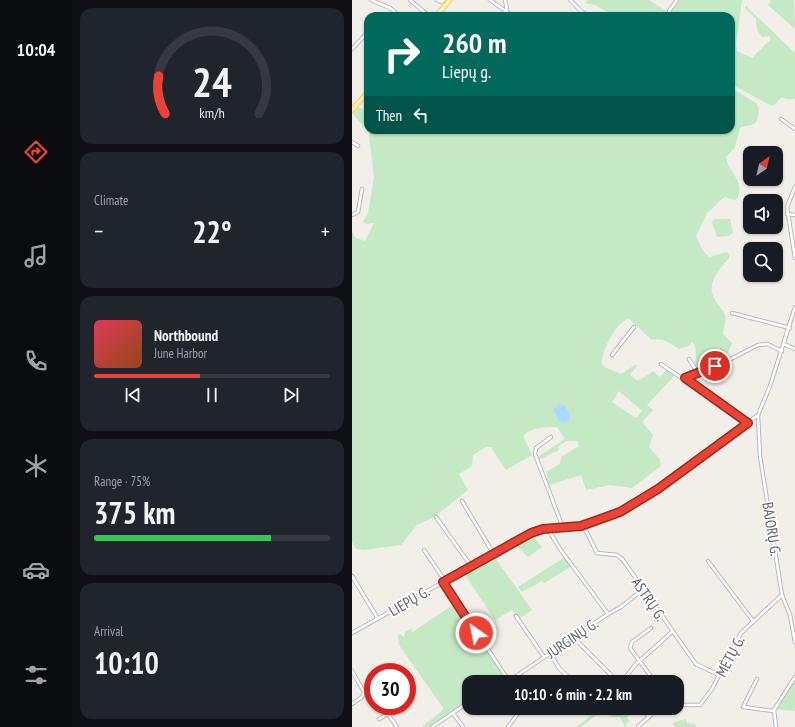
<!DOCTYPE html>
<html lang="en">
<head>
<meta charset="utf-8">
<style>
	body { margin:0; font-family:"PT Sans Narrow",sans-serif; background:#20242c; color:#f1f3f6; height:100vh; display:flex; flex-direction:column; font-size:15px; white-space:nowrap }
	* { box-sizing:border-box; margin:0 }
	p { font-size:13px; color:#9ea1a6 }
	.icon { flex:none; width:22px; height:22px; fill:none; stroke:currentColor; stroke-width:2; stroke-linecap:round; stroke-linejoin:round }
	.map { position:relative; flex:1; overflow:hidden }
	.panel { display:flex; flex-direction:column; gap:8px; padding:8px; background:#0d0f14; width:280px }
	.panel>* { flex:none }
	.top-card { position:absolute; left:12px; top:12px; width:371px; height:122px; border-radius:12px; box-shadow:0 1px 3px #0004; background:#00695c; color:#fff; overflow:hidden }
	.needle { width:26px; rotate:34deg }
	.fabs { position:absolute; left:391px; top:146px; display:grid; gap:8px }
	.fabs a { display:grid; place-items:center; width:40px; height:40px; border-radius:8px; background:#171b24; box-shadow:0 1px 3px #0004; font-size:20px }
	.speed { position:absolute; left:12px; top:663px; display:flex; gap:8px; font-size:20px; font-weight:700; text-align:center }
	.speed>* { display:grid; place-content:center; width:52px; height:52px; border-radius:50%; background:#171b24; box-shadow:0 1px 3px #0004; line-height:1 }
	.speed .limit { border:6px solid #d22; background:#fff; color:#111 }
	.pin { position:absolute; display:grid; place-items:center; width:34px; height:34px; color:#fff; margin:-17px; border:2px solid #fff; border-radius:50%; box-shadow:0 1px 4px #0007 }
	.me { position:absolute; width:44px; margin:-22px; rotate:327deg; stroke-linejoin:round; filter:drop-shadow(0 0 3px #0008) }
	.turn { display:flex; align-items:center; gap:14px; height:84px; padding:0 12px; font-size:18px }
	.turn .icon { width:52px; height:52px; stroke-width:2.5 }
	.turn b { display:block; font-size:28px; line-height:34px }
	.then { display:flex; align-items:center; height:38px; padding:0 12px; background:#0003; gap:8px; font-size:15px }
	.big { font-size:30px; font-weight:700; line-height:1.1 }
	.panel .widget { flex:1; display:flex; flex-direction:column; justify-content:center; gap:6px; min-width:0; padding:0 14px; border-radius:12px; background:#20242c }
	.panel .dial { align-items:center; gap:0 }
	.dial svg { height:104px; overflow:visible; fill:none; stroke:#363941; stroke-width:7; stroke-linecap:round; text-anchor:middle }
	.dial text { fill:#f1f3f6; stroke:none }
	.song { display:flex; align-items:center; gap:12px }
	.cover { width:48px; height:48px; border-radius:6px; background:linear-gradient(135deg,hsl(350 70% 55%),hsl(20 70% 35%)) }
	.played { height:4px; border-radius:2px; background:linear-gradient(90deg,#ea4335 45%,#363941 45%) }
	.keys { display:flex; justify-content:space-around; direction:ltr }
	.heat { display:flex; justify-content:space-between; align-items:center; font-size:22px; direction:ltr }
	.charge { height:6px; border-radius:3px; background:linear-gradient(90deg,#34c759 75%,#363941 0) }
	.trip { position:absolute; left:110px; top:675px; width:222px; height:40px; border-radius:12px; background:#171b24; box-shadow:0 1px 3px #0004; font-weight:700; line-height:40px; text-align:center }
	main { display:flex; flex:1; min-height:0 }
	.menu { display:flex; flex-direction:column; width:72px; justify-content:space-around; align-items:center; background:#090b0e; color:#9ea1a6 }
	.menu .icon { width:28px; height:28px }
	.menu .active { color:#ea4335 }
	.menu b { font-size:18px; color:#f1f3f6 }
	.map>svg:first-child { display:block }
	.green { fill:#c5e8c5; fill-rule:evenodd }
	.water { fill:#aadaff }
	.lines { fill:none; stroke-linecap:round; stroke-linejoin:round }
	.minor-casing { stroke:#b5b8bc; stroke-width:4.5 }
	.major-casing { stroke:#f2c960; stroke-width:5.5 }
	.minor { stroke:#fff; stroke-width:2.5 }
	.major { stroke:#fff2af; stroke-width:3.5 }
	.route-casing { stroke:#982c22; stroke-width:10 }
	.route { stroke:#ea4335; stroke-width:7 }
	.labels { text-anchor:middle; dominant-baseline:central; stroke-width:3.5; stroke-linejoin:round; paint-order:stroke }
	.street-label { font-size:15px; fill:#5f6368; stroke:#fff }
</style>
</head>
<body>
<main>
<nav class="menu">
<b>10:04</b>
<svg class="icon active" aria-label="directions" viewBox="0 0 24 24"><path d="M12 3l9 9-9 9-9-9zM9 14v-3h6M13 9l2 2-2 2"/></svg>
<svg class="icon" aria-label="music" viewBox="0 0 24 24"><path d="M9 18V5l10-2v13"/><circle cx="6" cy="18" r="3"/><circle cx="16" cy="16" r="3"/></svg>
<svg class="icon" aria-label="phone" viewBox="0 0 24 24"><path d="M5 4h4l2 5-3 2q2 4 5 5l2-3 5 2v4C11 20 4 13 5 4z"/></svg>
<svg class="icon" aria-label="climate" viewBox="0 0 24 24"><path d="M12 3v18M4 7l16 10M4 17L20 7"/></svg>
<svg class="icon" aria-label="car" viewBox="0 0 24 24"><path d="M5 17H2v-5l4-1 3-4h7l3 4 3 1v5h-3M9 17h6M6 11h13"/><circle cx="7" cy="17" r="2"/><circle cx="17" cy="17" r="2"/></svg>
<svg class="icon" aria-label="filters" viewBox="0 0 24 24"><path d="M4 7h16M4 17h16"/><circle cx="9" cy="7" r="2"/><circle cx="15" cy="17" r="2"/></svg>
</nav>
<section class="panel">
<div class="widget dial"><svg viewBox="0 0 100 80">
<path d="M14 69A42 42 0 1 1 86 69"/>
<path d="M14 69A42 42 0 0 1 9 40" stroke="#ea4335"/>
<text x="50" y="56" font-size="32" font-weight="700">24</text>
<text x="50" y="72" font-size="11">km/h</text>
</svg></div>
<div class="widget"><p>Climate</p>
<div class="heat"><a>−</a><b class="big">22°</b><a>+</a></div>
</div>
<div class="widget">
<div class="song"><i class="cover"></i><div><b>Northbound</b><p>June Harbor</p></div></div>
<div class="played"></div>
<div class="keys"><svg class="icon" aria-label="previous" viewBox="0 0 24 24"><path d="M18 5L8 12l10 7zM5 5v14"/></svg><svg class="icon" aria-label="pause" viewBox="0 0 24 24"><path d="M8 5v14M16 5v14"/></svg><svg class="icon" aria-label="next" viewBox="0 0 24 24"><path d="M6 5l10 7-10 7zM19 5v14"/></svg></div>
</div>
<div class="widget"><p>Range · 75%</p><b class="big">375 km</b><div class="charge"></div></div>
<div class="widget"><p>Arrival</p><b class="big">10:10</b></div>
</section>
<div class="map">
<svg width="443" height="727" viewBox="0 0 443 727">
	<rect width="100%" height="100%" fill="#f1efe8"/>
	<!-- green -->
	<g class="green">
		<path d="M236,0H297L316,12L319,11L328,0H390L384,45L385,51L400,58L419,39L417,36L410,37C405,31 404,27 404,19L393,8L394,6L443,53V99H434L430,97L421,106L418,105L379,84V16H263L243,5L233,3Z"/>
		<path d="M419,0H442L443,29L416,5Z"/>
		<path d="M379,88L404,103C407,107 407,110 406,115C406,127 397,124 388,128L383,147L374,157C376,173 394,180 385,199L383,200L373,197L371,198L355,213L344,236L351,251L357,257L375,252L377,255V258C367,270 353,284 363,300C365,304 370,308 372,313C376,320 371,327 371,334L380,343C374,362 364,363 348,372C338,361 349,351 340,342L337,346L327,349L312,340L299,339L277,319C264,321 249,352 250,364L254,368L269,374L283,365L285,366L278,375L286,381L301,371L308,377L315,369L323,375L295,405L301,410L290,422L301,435L297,447L307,458L309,466L280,488L258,485L234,490L229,475L197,485L194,472L208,464L209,457L227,446L226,441H214L206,447L207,450L186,460L187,456L213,439L205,427C195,427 178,427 171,436L180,455L154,470L139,447H134L121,455L120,466L107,474L116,490L82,517L65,525L49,545L11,550L4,549L0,542V232L4,238L13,241L22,223L14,224L11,221L16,213L22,177L17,135L20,130H210L222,133L231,130H379ZM267,391L290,411L284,418L260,402Z"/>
		<path d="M16,106V124L13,128L0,113L5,107L11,109Z"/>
		<path d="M362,219H378L381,233L376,236L365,237L360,222Z"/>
		<path d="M180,534L190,547L176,557L162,543Z"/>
		<path d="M141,555L180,610L167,619L160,610L143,620L111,572Z"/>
		<path d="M213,557L220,566L192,583L190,581L170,592L166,587Z"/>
		<path d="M104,603L153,676L145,682H117V701L78,727H70L92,709L47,645L46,636L48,634L52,637L53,632L61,628L59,633Z"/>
		<path d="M443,679V711L423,709Z"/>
		<path d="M248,708H273L278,713L275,718L278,721L273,724L275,727H273L268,717H260L252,709L229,727H225Z"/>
		<path d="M334,719L335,723L343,724L344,727H323L320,723Z"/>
	</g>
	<!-- water -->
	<path class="water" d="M207,404L213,406L218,415V419L212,424L207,421L201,410Z"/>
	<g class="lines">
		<!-- minor casing -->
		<g class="minor-casing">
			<g id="minor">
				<path d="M19,0L38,8L48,16"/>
				<path d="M58,0L77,16"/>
				<path d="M85,0L89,2L92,0"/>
				<path d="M138,0L161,16"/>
				<path d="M153,0L155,9L154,11"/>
				<path d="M218,0L230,12L237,16"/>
				<path d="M317,11L325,0"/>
				<path d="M0,49L16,32"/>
				<path d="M429,119L443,129"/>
				<path d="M0,142L6,146"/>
				<path d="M443,187L435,207L443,258"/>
				<path d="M435,214L443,215"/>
				<path d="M0,215L6,212L10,189"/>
				<path d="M443,307L418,386L406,415L408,456L430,595L438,615L443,642"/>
				<path d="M380,313L438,328"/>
				<path d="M432,344L443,349"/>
				<path d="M260,355L282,327"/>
				<path d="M337,359L346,373"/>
				<path d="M309,364L328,377L333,378L369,364L406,345L415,344L430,351"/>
				<path d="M333,378L396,423"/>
				<path d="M199,437L184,448L183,454L211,528"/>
				<path d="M110,501L141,553"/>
				<path d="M84,517L119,566"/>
				<path d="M231,525L245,553L265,555L271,560L341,660L344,664L367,675"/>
				<path d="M72,550L93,581"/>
				<path d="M356,561L401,621"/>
				<path d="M0,576L26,619"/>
				<path d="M91,582L157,681"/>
				<path d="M256,614L269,607L290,590"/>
				<path d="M164,616L192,657"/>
				<path d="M299,628L280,642L278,648L303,682"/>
				<path d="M0,633L179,533L191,529L229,526L268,512L306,489L406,415"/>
				<path d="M221,637L259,675"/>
				<path d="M198,653L207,668L221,682"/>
				<path d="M0,671L12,692L10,697L0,704"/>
				<path d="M405,679L391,707L422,711"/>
				<path d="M157,681L256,614L208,549L196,529"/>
				<path d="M147,682L154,677"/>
				<path d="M270,682L283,665L320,632"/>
				<path d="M325,705H348L360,689L389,633L430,595"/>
				<path d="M290,708L297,717"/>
				<path d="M101,713L111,727"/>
				<path d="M27,719L36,714L45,727"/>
				<path d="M80,727L117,702"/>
				<path d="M156,727L170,708"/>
				<path d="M286,727L301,713L310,708"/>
				<path d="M424,727L422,710L443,677"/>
			</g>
		</g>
		<!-- major casing -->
		<g class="major-casing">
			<g id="major">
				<path d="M84,16L98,0"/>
				<path d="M0,110L16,92"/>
			</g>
		</g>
		<!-- minor -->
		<use href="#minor" class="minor"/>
		<!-- major -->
		<use href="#major" class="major"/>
	</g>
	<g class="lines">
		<!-- route casing -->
		<g class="route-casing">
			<path id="route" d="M124,633L91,582L179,533L191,529L229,526L268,512L306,489L396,423L333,378L363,366"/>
		</g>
		<!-- route -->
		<use href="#route" class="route"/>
	</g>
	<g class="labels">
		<!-- street labels -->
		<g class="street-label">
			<text transform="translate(420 529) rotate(81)">BAJORŲ G.</text>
			<text transform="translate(297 599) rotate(56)">ASTRŲ G.</text>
			<text transform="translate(57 601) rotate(-30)">LIEPŲ G.</text>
			<text transform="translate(220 638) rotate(-34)">JURGINŲ G.</text>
			<text transform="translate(378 656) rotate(-62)">MĖTŲ G.</text>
		</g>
	</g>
</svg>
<div class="fabs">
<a><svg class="needle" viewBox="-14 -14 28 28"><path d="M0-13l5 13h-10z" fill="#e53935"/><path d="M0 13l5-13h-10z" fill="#9ea1a6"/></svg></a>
<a><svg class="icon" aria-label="sound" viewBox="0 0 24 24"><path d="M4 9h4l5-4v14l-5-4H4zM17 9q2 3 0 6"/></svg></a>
<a><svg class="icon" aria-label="search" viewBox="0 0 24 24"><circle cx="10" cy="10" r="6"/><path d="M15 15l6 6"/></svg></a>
</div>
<div class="speed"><div class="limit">30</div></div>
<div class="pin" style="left:363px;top:366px;background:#d93025"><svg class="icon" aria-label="arrive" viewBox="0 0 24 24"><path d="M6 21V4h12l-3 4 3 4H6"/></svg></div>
<svg class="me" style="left:124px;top:633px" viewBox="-20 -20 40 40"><circle r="17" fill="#ea4335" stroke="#fff" stroke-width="3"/><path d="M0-11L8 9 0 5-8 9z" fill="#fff"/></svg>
<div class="trip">10:10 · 6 min · 2.2 km</div>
<div class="top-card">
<div class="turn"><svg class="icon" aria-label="right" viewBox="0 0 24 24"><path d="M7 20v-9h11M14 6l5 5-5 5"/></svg><div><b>260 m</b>Liepų g.</div></div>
<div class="then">Then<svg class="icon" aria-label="left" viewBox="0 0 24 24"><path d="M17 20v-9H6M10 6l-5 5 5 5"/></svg></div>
</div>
</div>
</main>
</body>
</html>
